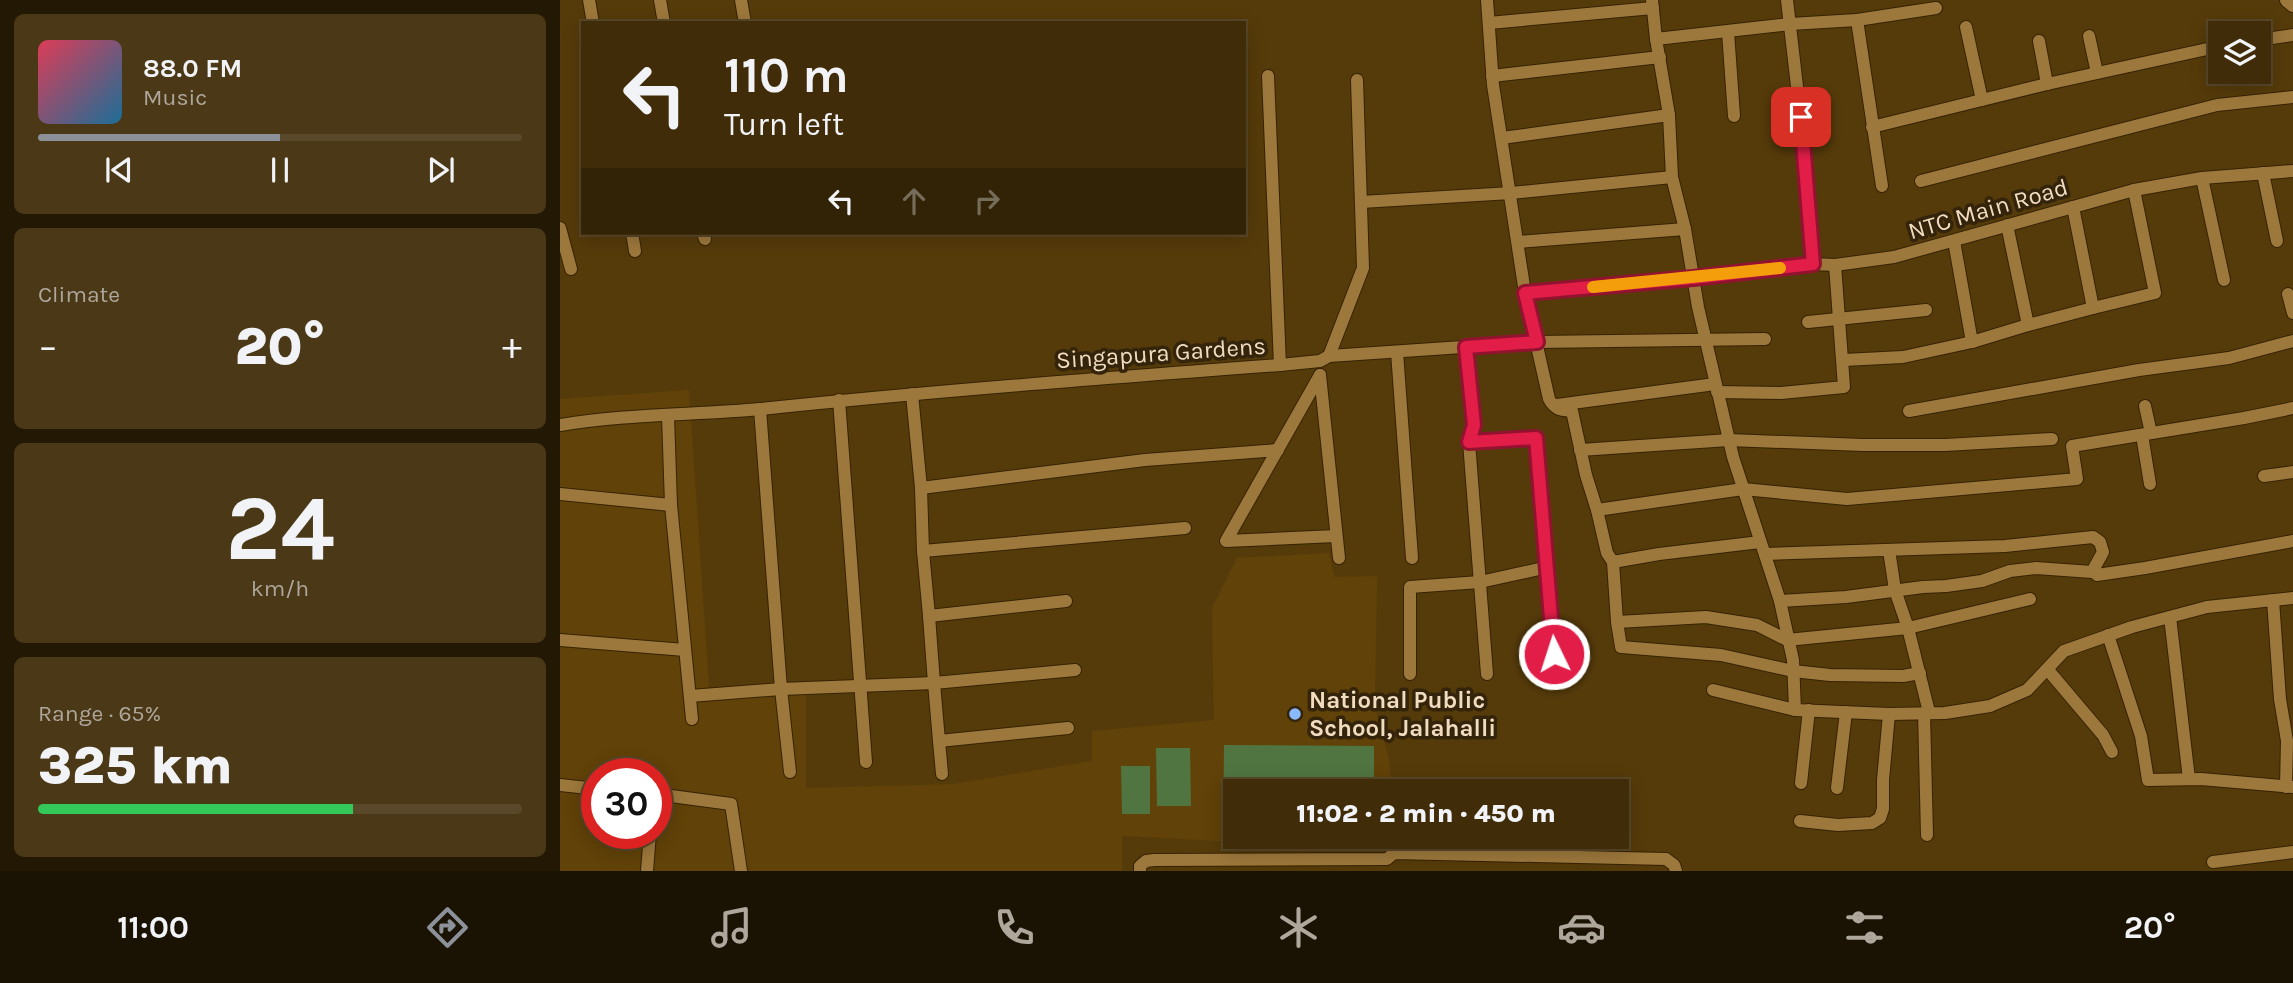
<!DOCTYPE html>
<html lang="en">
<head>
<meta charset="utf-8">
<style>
	body { margin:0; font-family:Karla,sans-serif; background:#4b3816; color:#f1f3f6; height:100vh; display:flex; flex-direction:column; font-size:26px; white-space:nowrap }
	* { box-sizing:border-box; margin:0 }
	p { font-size:23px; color:#aea79c }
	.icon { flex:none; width:38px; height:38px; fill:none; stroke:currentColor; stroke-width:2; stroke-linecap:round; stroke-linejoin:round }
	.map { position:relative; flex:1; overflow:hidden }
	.side { display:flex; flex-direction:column; gap:14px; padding:14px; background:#231804; width:560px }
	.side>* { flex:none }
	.banner { position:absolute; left:21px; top:21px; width:665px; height:214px; border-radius:0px; box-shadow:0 4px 18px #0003,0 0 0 2px #594829; background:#402c08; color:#f1f3f6; overflow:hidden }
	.buttons { position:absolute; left:1648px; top:21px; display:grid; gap:14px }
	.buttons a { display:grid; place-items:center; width:63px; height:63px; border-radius:0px; background:#402c08; box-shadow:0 4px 18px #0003,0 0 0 2px #594829; font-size:35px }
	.speed { position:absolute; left:21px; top:758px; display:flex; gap:14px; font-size:35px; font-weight:700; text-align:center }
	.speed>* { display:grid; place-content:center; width:91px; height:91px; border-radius:50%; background:#402c08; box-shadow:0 4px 18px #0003,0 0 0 2px #594829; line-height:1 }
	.speed .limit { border:10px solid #d22; background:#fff; color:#111 }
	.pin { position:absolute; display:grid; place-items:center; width:60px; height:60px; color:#fff; margin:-30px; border-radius:14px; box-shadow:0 4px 10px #0006 }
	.me { position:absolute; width:77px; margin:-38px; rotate:356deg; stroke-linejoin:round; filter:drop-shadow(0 0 5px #0008) }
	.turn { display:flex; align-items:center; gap:24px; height:147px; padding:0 28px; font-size:32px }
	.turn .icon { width:91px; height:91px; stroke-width:2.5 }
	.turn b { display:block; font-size:49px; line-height:60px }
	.lanes { display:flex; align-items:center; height:66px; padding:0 28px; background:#0003; justify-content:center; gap:35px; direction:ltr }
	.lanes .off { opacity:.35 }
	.big { font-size:52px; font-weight:800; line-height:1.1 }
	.side .tile { flex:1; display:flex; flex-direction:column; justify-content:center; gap:10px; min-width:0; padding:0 24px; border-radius:10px; background:#4b3816 }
	.side .dial { align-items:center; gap:0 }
	.dial b { font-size:91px; line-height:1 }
	.song { display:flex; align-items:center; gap:21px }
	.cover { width:84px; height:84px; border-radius:10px; background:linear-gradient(135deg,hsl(350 70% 55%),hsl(200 70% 35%)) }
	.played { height:7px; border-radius:4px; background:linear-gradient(90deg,#8c9099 50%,#594829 50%) }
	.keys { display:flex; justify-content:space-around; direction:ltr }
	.heat { display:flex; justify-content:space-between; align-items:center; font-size:38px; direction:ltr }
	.charge { height:10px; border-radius:5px; background:linear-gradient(90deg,#34c759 65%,#594829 0) }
	.trip { position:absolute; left:663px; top:779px; width:406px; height:70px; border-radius:0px; background:#402c08; box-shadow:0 4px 18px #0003,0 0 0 2px #594829; font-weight:800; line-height:70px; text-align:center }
	.tab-bar { display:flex; height:112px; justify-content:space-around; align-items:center; background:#1a1203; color:#aea79c }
	.tab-bar .icon { width:49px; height:49px }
	.tab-bar .selected { color:#8c9099 }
	.tab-bar b { font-size:32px; color:#f1f3f6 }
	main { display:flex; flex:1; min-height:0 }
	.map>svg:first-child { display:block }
	.built { fill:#614208; fill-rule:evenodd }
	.green { fill:#507541 }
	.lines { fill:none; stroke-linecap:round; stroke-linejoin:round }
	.minor-casing { stroke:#362303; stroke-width:14 }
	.tertiary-casing { stroke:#362303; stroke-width:16 }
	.minor { stroke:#9d783c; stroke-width:12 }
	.tertiary { stroke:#9d783c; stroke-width:14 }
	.route-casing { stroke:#92132f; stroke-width:18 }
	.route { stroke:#e11d48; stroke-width:12 }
	.slow { stroke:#f59e0b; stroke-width:12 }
	.poi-dot { fill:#8bbafc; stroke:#34240b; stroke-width:2.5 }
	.labels { text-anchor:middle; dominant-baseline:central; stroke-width:7; stroke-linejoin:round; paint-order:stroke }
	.street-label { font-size:24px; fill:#f1dcbf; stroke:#34240b }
	.poi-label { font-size:24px; font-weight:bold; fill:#f1dcbf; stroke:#34240b; text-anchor:start }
</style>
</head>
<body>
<main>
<section class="side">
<div class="tile">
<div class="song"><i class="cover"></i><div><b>88.0 FM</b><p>Music</p></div></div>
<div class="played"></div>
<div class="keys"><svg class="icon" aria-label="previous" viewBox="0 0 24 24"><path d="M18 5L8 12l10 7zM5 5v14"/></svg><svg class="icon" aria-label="pause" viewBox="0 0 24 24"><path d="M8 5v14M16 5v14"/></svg><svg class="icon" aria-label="next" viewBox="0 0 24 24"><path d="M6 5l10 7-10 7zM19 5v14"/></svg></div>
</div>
<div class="tile"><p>Climate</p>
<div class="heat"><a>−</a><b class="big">20°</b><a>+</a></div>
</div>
<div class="tile dial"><b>24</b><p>km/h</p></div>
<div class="tile"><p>Range · 65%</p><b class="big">325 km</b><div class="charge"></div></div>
</section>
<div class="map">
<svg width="1733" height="871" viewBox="0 0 1733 871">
	<rect width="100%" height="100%" fill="#563b0a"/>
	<!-- built -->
	<path class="built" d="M129,390L150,701L246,693V788L393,784L532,761V731L654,720L652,608L677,558L769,553L774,577L817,576L815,708L829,759L832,791H676V836L836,837L837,850L562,836V871H0V399ZM37,774H96V833H37Z"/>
	<!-- green -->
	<g class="green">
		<path d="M664,745L814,746V791H676L675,834L663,833Z"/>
		<path d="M596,748H630L631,806H597Z"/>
		<path d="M561,766H590V814H562Z"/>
	</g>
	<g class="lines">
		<!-- minor casing -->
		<g class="minor-casing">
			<g id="minor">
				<path d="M29,0L33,23"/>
				<path d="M100,0L104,23"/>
				<path d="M181,0L185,23"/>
				<path d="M927,0L933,85L965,293L989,399C995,410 1001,410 1012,411L1026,475L1037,510L1183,489L1287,499L1517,479L1512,446L1684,418L1733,408"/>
				<path d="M1092,0L1096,39L1109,115L1112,177L1125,229L1138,307L1173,457L1220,601L1233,660L1235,710L1329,714L1385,713L1430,706L1467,690L1504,651L1572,627L1647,607L1733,598"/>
				<path d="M1227,0L1246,164L1253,264"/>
				<path d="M929,23L1093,8"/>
				<path d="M1406,27L1422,100"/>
				<path d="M1168,32L1174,116"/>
				<path d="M1529,36L1537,73"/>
				<path d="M1096,39L1230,24L1297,20"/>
				<path d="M1699,40L1733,35"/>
				<path d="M1479,41L1487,84"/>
				<path d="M708,76L720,365"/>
				<path d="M932,76L1100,57"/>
				<path d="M1312,127L1487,84L1661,46"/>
				<path d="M942,138L1109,115"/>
				<path d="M1703,173L1717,241"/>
				<path d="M1642,178L1664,280"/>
				<path d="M1361,181L1657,105L1733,97"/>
				<path d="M1322,186L1297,20L1376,8"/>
				<path d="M801,202L951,193L1112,177"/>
				<path d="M0,228L11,269"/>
				<path d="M72,233L75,251"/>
				<path d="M143,233L145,239"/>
				<path d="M1394,241L1412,342"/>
				<path d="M958,242L1125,229"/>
				<path d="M965,293L1134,278L1253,264L1275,265L1334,257L1574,190L1642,178L1733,171"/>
				<path d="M1728,294L1733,313"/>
				<path d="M1533,308L1595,293L1574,190"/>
				<path d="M1248,322L1366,310"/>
				<path d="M1468,325L1533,308L1513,207"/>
				<path d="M906,347L914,425L909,442L927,674"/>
				<path d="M837,352L852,558"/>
				<path d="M769,356L803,268L797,80"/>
				<path d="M1284,360L1343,357L1412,342L1468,325L1447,225"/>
				<path d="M760,375L666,541L776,536"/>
				<path d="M760,375L779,558"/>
				<path d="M1157,392L1221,393L1284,387L1275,265"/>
				<path d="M352,394L361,488L585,460L718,450"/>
				<path d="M279,400L306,762"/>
				<path d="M997,405L1155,384"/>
				<path d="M1585,406L1591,433"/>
				<path d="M200,409L221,689L230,772"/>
				<path d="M1349,411L1579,370L1669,358L1733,341"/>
				<path d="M108,416L111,505L132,719"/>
				<path d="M0,425C66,414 134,415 201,409C374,391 547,378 720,365L760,361L769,356L977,342L1205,339"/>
				<path d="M1582,435L1590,484"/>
				<path d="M909,442L976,438L986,539L995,674"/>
				<path d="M1020,450L1169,440L1303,445H1385L1492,439"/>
				<path d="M1704,476L1733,472"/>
				<path d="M361,488L363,551L625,528"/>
				<path d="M0,494L111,505"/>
				<path d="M1037,510L1047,553L1053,562L1057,622L1061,647L1161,655L1233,671L1270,675L1343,676L1360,673"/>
				<path d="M1329,550L1335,590L1348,628L1369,712"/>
				<path d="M363,551L369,616L506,601"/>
				<path d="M1205,554L1445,546L1533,537L1540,542L1543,552L1532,572L1476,568L1450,571L1422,581L1386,586L1363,587L1286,597L1220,601"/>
				<path d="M1053,562L1099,554L1200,542"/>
				<path d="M1537,575L1585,568L1733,541"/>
				<path d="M1713,600L1720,699L1727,741L1726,787"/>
				<path d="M369,616L374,683L515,670"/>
				<path d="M1610,617L1629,779"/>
				<path d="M1057,622L1146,617L1197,625L1227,640L1348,628L1470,599"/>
				<path d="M1548,635L1581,736L1588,780L1641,779L1733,787"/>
				<path d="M0,640L125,650"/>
				<path d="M1488,670L1543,735L1552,752"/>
				<path d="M850,674V587L920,582L988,567"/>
				<path d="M1153,690L1235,710"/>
				<path d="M130,696L221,689L374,683L379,741L508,728"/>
				<path d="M1364,713L1367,835"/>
				<path d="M379,741L382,774"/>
				<path d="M1241,783L1249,710"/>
				<path d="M0,785L37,789"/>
				<path d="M1277,788L1286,712"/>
				<path d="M96,794L171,804L181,871"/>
				<path d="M1240,821L1278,825L1312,823L1320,818L1323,809V780L1329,714"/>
				<path d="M1653,862L1733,852"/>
				<path d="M87,871L90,833"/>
				<path d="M580,871V866L586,861L594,860L827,859L834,853L1106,859L1114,865L1116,871"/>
			</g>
		</g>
		<!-- tertiary casing -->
		<g class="tertiary-casing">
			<path id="tertiary" d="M1727,0L1733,5"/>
		</g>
		<!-- minor -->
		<use href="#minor" class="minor"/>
		<!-- tertiary -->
		<use href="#tertiary" class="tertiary"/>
	</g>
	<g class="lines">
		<!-- route casing -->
		<g class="route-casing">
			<path id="route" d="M994,654L976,438L909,442L914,425L906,347L977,342L965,293L1133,278L1253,264L1241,117"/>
		</g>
		<!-- route -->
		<use href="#route" class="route"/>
		<!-- slow -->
		<path class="slow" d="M1033,287L1220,268"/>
	</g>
	<!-- markers -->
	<circle class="poi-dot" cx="735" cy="714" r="7"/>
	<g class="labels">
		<!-- street labels -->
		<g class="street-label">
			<text transform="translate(1428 209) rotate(-16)">NTC Main Road</text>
			<text transform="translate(601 353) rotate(-4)">Singapura Gardens</text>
		</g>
		<!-- poi labels -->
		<g class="poi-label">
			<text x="749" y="700">National Public<tspan x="749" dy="28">School, Jalahalli</tspan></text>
		</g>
	</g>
</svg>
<div class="buttons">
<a><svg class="icon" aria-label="layers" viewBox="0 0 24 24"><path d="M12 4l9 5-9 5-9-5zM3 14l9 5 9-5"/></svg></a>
</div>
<div class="speed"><div class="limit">30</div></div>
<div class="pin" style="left:1241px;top:117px;background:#d93025"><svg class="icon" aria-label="arrive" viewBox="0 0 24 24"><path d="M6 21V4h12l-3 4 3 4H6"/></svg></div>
<svg class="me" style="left:994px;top:654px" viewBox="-20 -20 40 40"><circle r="17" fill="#e11d48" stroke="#fff" stroke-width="3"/><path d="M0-11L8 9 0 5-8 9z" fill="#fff"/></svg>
<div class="trip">11:02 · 2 min · 450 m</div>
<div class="banner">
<div class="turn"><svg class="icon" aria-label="left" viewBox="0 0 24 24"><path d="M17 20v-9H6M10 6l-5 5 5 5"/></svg><div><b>110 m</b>Turn left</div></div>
<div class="lanes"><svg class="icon" aria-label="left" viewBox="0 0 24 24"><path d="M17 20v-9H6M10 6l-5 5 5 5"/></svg><svg class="icon off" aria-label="ahead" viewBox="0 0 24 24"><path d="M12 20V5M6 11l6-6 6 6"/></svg><svg class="icon off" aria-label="right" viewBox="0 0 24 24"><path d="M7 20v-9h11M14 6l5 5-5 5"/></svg></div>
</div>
</div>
</main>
<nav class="tab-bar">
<b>11:00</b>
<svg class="icon selected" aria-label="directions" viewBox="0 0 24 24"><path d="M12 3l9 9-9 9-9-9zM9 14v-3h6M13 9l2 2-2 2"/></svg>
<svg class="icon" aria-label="music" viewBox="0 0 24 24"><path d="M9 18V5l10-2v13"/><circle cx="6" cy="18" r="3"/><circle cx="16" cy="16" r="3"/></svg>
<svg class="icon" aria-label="phone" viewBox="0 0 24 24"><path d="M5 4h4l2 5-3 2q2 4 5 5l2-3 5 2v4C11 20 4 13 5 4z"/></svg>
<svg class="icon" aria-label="climate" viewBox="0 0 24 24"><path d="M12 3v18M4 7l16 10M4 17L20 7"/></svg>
<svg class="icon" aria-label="car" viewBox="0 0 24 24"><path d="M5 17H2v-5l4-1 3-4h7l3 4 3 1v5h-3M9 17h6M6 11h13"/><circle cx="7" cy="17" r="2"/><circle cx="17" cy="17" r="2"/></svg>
<svg class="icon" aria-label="filters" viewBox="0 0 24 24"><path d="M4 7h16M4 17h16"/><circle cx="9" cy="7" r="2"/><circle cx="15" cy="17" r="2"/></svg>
<b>20°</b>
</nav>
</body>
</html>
